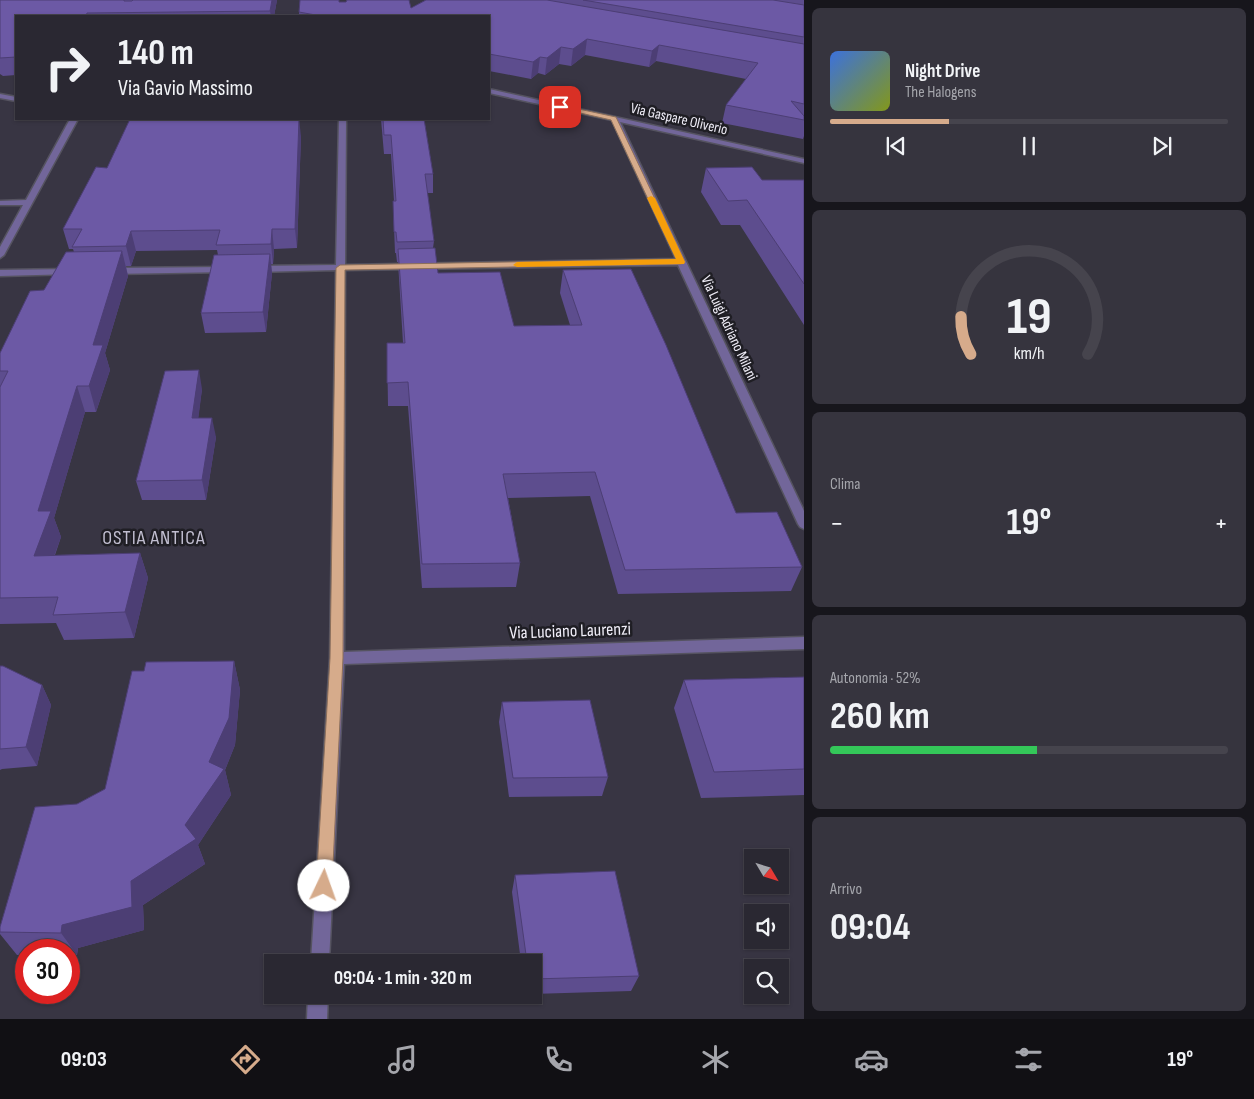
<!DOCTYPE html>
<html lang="it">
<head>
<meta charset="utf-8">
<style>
	body { margin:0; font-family:"Sofia Sans Condensed",sans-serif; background:#36343e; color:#f1f3f6; height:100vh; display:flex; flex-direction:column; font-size:19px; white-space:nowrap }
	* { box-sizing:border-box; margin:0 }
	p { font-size:16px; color:#a5a6ac }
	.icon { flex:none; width:28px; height:28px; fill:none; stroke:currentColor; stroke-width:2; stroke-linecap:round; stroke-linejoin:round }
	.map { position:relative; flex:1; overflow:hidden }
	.details { display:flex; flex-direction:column; gap:8px; padding:8px; background:#17161c; width:450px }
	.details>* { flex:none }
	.top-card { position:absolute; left:15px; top:15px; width:475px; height:105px; border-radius:0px; box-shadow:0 1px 4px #0004,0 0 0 1px #46444d; background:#2a2832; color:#f1f3f6; overflow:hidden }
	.needle { width:32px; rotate:128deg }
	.buttons { position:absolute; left:744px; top:849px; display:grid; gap:10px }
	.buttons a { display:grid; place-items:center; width:45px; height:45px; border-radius:0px; background:#2a2832; box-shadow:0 1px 4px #0004,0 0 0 1px #46444d; font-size:25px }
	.speed { position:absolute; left:15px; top:939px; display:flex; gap:10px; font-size:25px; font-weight:700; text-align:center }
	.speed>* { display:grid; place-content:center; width:65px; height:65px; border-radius:50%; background:#2a2832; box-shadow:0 1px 4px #0004,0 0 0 1px #46444d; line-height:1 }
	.speed .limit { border:8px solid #d22; background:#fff; color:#111 }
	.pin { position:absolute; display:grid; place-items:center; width:42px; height:42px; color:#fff; margin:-21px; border-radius:10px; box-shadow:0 2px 8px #0006 }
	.me { position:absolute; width:55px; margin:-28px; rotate:3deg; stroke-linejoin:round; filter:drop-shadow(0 0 4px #0008) }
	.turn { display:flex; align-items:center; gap:18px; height:105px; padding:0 20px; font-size:22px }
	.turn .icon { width:65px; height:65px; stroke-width:2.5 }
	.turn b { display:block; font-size:35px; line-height:42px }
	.big { font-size:38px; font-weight:700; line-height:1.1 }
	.details .widget { flex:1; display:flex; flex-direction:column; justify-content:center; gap:8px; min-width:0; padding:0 18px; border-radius:8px; background:#36343e }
	.details .dial { align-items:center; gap:0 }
	.dial svg { height:130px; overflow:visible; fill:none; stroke:#46444d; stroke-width:7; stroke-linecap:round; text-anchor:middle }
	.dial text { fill:#f1f3f6; stroke:none }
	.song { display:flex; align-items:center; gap:15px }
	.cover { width:60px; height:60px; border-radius:8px; background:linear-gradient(135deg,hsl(220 70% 55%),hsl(70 70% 35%)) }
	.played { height:5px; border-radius:2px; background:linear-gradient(90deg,#d6ab8b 30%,#46444d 30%) }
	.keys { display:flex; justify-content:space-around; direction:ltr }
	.heat { display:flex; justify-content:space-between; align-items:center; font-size:28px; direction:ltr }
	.charge { height:8px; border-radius:4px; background:linear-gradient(90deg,#34c759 52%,#46444d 0) }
	.trip { position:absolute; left:264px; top:954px; width:278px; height:50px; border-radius:0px; background:#2a2832; box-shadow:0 1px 4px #0004,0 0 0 1px #46444d; font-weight:700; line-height:50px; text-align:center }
	.menu { display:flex; height:80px; justify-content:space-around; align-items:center; background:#111014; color:#a5a6ac }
	.menu .icon { width:35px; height:35px }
	.menu .active { color:#d6ab8b }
	.menu b { font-size:22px; color:#f1f3f6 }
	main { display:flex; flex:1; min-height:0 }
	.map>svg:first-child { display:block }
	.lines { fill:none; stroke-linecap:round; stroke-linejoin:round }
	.street-casing { stroke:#555360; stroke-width:3 }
	.street { fill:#72669a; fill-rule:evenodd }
	.wall { fill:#5d4d8e }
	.shaded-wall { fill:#4c3e74 }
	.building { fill:#6c59a5; stroke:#4c3e74 }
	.route { fill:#d6ab8b; stroke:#8b6f5a }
	.slow { fill:#f59e0b }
	.labels { text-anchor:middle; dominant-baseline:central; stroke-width:5; stroke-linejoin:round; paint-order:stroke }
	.far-street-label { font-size:15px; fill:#f0eef8; stroke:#1f1e24 }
	.street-label { font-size:18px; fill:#f0eef8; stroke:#1f1e24 }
	.quarter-label { font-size:20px; letter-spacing:1px; fill:#c1bed0; stroke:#1f1e24 }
</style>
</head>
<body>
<main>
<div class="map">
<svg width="804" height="1019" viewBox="0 0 804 1019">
	<rect width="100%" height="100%" fill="#383543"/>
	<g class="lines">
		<!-- street casing -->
		<g class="street-casing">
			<g id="street">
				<path d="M489,89L804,159V163L620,122L804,511V529L800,527L798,524L678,265L345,270L344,652L804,637V649L344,664L329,962H311L330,658L336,270L256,272L251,269L256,266L336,265L339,119H346L345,265L676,259L612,120L489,93Z"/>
				<path d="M0,94L16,97V101L0,98Z"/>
				<path d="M70,119H78L4,255L0,258V247L23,205H0V201L26,200Z"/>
				<path d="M226,267L231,270L229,272L111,274L106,271L111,268Z"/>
				<path d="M71,269L76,272L74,274L0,276V270Z"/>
				<path d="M308,995H328L327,1019H307Z"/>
			</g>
		</g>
		<!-- street -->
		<use href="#street" class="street"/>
	</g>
	<!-- wall -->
	<g class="wall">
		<path d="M0,0H277L274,16H16V75L3,76L0,74Z"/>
		<path d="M426,0H804V136L803,139L722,123L726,105L746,79L656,61L649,67L585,55L571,66L559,64L545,75L538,73L531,79L489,71V16H299V12L339,2L411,8Z"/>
		<path d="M381,119H424L433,174V193H427L434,241L433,248L438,273L514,326L570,325L560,293L563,270L736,513L802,567L791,591L618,594L590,496L508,498L520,563L516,587L422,588L408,406H388L387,343H403L398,262H397L396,253H395L393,201H394L391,154H384Z"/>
		<path d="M301,136L297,248L274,249L273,264H271L272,273L266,332L205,333L201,313L218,255L217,250L136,251L131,266H126L128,276L105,353L110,370L96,412H85L54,518L61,537L55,555L140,553L148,578L134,638L64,640L56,623L0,624V353L44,290L74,252L73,249H69L63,229L107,168Z"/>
		<path d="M706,168L762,180H804V325L740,225H721L701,192Z"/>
		<path d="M202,389L198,418L216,437L206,500H142L136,481Z"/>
		<path d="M234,661L240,690L235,745L225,770L231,795L198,845L205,864L143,905L144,930L78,948L77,955H69V950H26V955H17L0,934V927L77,804L105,789L144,671Z"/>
		<path d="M0,666L42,685L51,705L37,766L2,769L0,770Z"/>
		<path d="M804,677V795L701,798L674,708L684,680Z"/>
		<path d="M502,702L608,777L602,796L509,797L499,722Z"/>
		<path d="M515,875L639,976L631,991L532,994V962H521L512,892Z"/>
	</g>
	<!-- shaded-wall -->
	<g class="shaded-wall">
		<path d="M272,0H277L274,16H271L270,11Z"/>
		<path d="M587,39L585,55L571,66L573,49Z"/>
		<path d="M659,45L656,61L649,67L652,51Z"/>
		<path d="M561,47L559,64L545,75L547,58Z"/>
		<path d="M540,57L538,73L531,79L533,62Z"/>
		<path d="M299,119L301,136L297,248L295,229Z"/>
		<path d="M272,229L274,249L273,264L271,244Z"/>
		<path d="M131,231L136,251L131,266L126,246Z"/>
		<path d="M122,251L128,276L105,353L110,370L96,412L89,386L93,345Z"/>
		<path d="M270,254L272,273L266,332L263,312Z"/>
		<path d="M199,370L202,389L196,438L192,418Z"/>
		<path d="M77,386L85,412L54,518L61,537L45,581L34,556L38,511Z"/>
		<path d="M212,418L216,437L206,500L202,480Z"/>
		<path d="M140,553L148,578L134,638L125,612Z"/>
		<path d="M234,661L240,690L235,745L225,770L231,795L198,845L205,864L143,905L144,930L78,948L77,955L61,933L62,925L131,881L185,825L209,762Z"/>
		<path d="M42,685L51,705L37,766L26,747Z"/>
	</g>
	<!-- building -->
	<g class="building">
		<path d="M0,0H124V1H132L133,0H272L270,11L87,13L86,16H16V57L0,58Z"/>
		<path d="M300,0H339V2H346L347,0H409L411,8L426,0H547L804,44V104L791,101L804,116V120L726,105L758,63L659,45L652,51L587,39L573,49L561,47L547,58L540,57L533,62L489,54V16H321L299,12Z"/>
		<path d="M583,0H773L804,5V37Z"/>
		<path d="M130,119H299L295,229H272L271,244L216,245L220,230L131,231L126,246L72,247L82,229H63L96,167L107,168Z"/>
		<path d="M383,119H424L433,174H425L434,241L397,242L396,232H394L393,201H396L391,135H384Z"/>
		<path d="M752,167L762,180H804V284L747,200L728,201L706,168Z"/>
		<path d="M435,248L438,273L500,272L514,326L582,325L563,270L631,269L666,345L736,513L777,512L802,567L625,570L595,472L503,474L520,563L422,564L408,382L387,383V343H405L398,249Z"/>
		<path d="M122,251L93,345H103L89,386H77L38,511H51L34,556L140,553L125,612L53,615L58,597L0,598V387L8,371H0V353L30,291L44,290L66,252Z"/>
		<path d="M270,254L263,312L201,313L214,255Z"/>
		<path d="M199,370L192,418H212L202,480L136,481L165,371Z"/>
		<path d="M234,661L229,718L209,762L224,769L185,825L196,839L131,881L132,907L62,925L61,933L0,932V927L35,807L77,804L105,789L132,671H144L146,662Z"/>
		<path d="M0,666H3L42,685L26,747L0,749Z"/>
		<path d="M804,677V769L714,772L684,680Z"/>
		<path d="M590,700L608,777L513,778L502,702Z"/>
		<path d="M615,871L639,976L532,979V962H527L515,875Z"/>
	</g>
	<!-- route -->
	<path class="route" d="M560,105L616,117L685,262L681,264L345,270L343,658L332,886L330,892L324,894L319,892L316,886L330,658L336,268L340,265L676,259L611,120L558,108V105Z"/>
	<!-- slow -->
	<path class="slow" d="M651,196L655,198L685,262L684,264L517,267L513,265L517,262L676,259L647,198Z"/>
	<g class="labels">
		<!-- far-street labels -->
		<g class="far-street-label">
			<text transform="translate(679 119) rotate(13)">Via Gaspare Oliverio</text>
			<text transform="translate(729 328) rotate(65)">Via Luigi Adriano Milani</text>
		</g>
		<!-- street labels -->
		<g class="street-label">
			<text transform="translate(570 631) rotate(-2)">Via Luciano Laurenzi</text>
		</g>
		<!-- quarter labels -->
		<g class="quarter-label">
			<text x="154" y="538">OSTIA ANTICA</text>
		</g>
	</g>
</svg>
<div class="buttons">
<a><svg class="needle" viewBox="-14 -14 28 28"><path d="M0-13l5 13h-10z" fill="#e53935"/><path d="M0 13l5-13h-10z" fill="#a5a6ac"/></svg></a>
<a><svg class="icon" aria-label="sound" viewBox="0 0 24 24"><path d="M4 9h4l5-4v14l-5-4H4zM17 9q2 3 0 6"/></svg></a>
<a><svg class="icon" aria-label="search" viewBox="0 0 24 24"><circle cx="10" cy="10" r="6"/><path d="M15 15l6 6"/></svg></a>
</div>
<div class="speed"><div class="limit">30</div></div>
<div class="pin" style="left:560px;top:107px;background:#d93025"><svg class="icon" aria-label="arrive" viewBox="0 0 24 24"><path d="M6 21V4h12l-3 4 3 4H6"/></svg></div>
<svg class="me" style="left:324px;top:886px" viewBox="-20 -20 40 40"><circle r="19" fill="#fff"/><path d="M0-13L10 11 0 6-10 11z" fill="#d6ab8b"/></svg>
<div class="trip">09:04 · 1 min · 320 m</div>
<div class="top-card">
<div class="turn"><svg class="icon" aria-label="right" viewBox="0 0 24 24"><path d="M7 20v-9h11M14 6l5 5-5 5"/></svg><div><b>140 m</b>Via Gavio Massimo</div></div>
</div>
</div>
<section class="details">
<div class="widget">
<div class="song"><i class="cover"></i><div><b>Night Drive</b><p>The Halogens</p></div></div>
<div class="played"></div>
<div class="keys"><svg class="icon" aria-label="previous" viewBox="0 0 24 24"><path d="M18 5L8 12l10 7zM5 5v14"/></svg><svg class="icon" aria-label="pause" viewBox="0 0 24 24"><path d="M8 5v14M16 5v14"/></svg><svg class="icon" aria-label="next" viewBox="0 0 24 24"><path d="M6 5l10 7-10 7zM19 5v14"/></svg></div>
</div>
<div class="widget dial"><svg viewBox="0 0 100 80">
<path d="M14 69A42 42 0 1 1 86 69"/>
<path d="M14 69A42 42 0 0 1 8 46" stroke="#d6ab8b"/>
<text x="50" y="56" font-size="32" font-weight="700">19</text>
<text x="50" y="72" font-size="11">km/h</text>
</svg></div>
<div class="widget"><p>Clima</p>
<div class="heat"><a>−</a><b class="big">19°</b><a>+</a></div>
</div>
<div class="widget"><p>Autonomia · 52%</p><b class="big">260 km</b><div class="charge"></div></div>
<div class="widget"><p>Arrivo</p><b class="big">09:04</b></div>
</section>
</main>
<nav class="menu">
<b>09:03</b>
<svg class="icon active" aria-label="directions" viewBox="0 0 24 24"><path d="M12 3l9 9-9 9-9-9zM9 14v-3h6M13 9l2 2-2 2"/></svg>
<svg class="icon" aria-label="music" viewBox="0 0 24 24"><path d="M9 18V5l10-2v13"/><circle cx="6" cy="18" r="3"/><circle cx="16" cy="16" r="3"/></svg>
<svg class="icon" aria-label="phone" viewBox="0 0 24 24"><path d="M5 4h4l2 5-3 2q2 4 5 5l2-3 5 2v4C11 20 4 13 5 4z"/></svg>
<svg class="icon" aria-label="climate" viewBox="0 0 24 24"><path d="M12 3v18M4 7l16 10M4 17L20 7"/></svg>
<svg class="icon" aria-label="car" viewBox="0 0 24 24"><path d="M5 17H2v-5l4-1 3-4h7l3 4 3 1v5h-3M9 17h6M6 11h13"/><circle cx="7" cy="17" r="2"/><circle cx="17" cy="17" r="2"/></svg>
<svg class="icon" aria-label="filters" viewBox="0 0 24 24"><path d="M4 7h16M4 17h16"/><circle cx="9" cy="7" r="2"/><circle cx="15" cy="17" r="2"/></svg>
<b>19°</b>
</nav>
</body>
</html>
